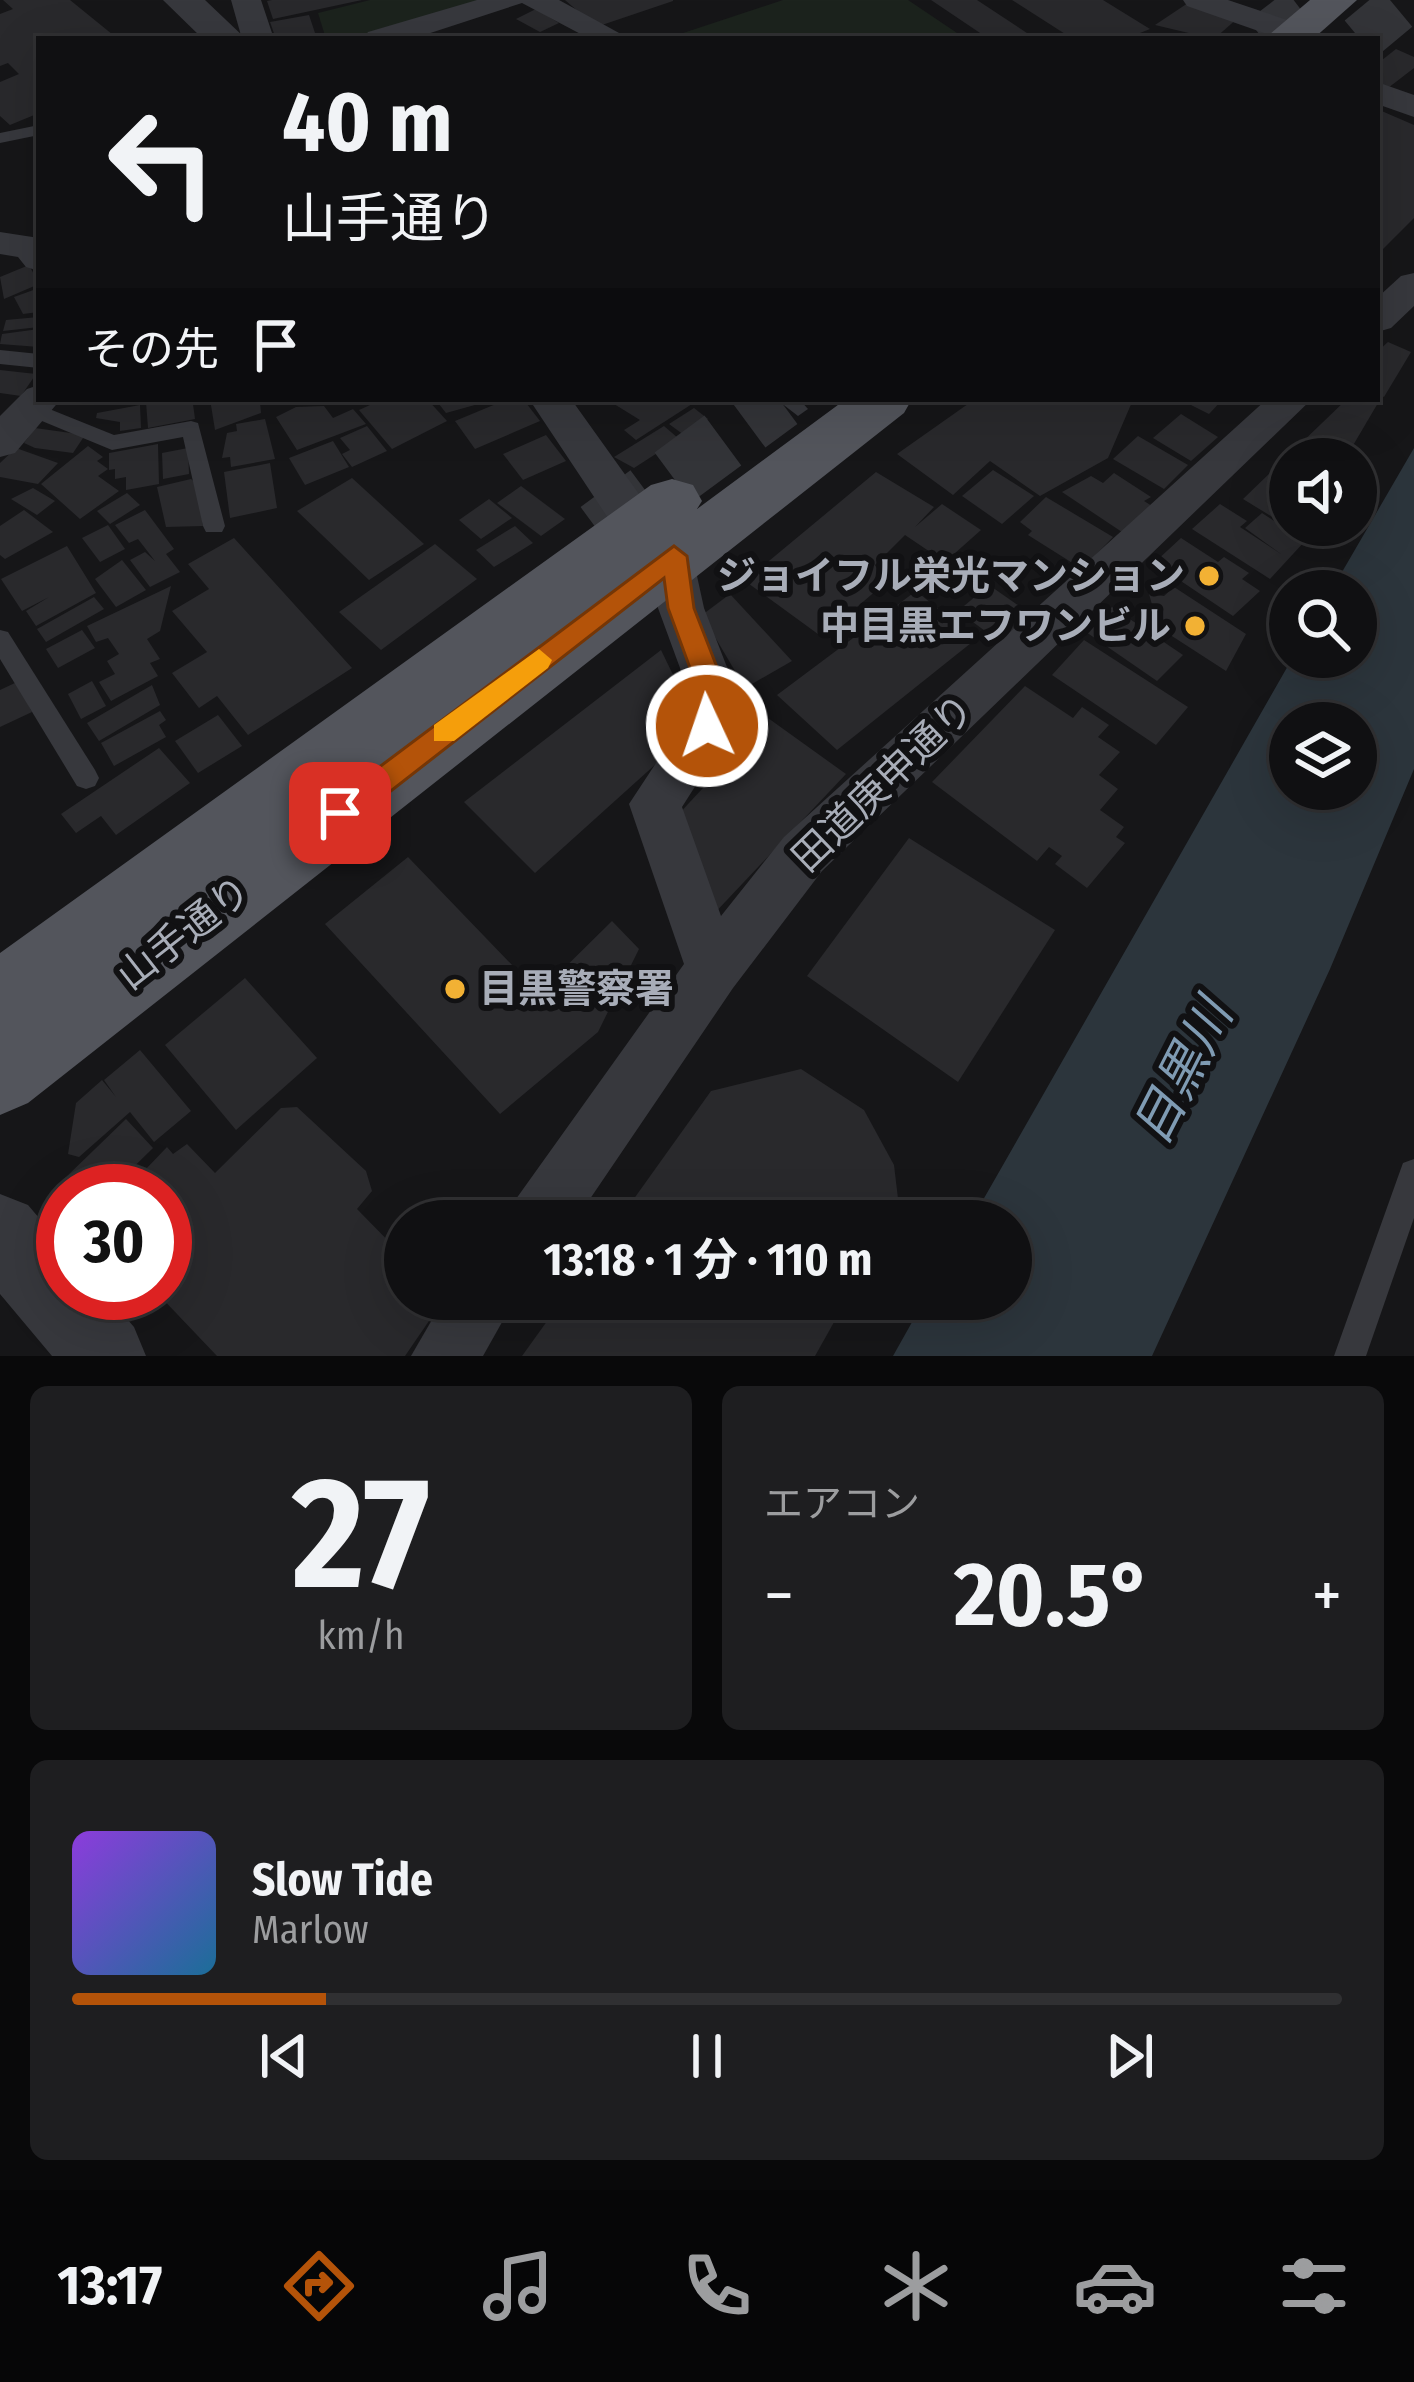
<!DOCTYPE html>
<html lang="ja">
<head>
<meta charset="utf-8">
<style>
	body { margin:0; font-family:"Fira Sans Condensed","Noto Sans JP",sans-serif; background:#1e1e20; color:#f1f3f6; height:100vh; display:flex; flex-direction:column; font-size:45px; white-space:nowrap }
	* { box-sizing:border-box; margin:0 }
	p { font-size:39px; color:#9c9d9f }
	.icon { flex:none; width:66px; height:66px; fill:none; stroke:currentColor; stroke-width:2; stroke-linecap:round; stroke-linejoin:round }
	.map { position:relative; height:1356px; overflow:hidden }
	.sheet { display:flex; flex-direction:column; gap:30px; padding:30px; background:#09090a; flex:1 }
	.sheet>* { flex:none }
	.hud { position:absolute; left:36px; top:36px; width:1344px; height:366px; border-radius:0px; box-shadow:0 12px 48px #0002,0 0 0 3px #303032; background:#101012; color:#f1f3f6; overflow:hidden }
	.controls { position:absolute; left:1269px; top:438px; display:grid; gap:24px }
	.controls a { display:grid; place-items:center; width:108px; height:108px; border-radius:50%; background:#101012; box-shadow:0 12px 48px #0002,0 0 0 3px #303032; font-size:60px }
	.speed { position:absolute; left:36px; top:1164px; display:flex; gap:24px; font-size:60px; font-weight:700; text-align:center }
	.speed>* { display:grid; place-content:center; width:156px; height:156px; border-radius:50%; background:#101012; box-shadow:0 12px 48px #0002,0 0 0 3px #303032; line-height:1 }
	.speed .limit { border:18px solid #d22; background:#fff; color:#111 }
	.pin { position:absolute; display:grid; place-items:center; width:102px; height:102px; color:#fff; margin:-51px; border-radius:24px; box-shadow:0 6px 18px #0006 }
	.me { position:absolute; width:132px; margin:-66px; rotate:357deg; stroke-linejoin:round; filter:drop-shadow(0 0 9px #0008) }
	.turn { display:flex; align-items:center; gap:42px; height:252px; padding:0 48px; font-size:54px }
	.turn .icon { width:156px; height:156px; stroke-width:2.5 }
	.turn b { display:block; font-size:84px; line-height:102px }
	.then { display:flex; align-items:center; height:114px; padding:0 48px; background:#0003; gap:24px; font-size:45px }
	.big { font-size:90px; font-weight:700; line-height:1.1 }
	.sheet .widget { flex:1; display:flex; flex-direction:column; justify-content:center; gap:18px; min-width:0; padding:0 42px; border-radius:18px; background:#1e1e20 }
	.sheet .dial { align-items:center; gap:0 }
	.dial b { font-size:156px; line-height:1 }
	.song { display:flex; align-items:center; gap:36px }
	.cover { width:144px; height:144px; border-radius:18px; background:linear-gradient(135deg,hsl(270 70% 55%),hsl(200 70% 35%)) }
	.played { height:12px; border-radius:6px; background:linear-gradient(90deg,#b45309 20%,#303032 20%) }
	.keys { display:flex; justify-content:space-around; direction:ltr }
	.heat { display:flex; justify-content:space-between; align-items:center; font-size:66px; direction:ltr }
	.sheet .tiles { flex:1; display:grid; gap:30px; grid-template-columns:1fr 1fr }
	.widget:last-child { grid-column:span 2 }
	.trip { position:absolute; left:384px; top:1200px; width:648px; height:120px; border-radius:60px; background:#101012; box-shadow:0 12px 48px #0002,0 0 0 3px #303032; font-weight:700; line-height:120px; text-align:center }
	.dock { display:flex; height:192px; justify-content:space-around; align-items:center; background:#060607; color:#9c9d9f }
	.dock .icon { width:84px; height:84px }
	.dock .selected { color:#b45309 }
	.dock b { font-size:54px; color:#f1f3f6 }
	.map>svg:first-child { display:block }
	.green { fill:#1c231d }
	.water { fill:#2c353c; fill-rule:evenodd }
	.building { fill:#29292c }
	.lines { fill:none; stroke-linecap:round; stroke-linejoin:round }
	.motorway-tunnel-far1 { stroke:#333438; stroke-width:48; stroke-dasharray:48 24; stroke-linecap:butt }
	.motorway-tunnel { stroke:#333438; stroke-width:62; stroke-dasharray:62 30; stroke-linecap:butt }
	.service { fill:#37383d; fill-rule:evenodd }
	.minor { fill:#37383d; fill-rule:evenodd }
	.tertiary { fill:#37383d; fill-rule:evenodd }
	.primary { fill:#53555c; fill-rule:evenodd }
	.route { fill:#b45309; stroke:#753606; stroke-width:3 }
	.slow { fill:#f59e0b }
	.poi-dot { fill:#f2b134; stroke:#111113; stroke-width:4.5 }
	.labels { text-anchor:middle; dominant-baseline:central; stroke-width:12; stroke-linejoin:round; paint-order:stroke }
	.poi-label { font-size:39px; font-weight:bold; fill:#a8adb8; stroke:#111113; text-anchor:end }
	.street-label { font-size:39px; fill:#a8adb8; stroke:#111113 }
	.near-water-label { font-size:51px; font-style:italic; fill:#7f9bb3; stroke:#111113 }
</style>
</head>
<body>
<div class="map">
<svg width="1414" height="1356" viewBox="0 0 1414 1356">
	<rect width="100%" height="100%" fill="#161618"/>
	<!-- green -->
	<g class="green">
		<path d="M370,0H489L379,39H326L318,13Z"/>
		<path d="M783,0H908L966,39H665Z"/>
	</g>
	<!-- water -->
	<path class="water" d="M1414,448V769L1330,969L1152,1356H893L925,1299H1011V1221H971L1293,657H1356V591H1331ZM1290,723H1356V789H1290Z"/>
	<!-- building -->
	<g class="building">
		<path d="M3,0H70L118,39H39V113L10,125L0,116V82L19,74L8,63L0,66V14L13,9Z"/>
		<path d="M362,0L273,19L267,1L272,0Z"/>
		<path d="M565,0H673V1L596,27Z"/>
		<path d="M931,0H977L1036,39H989Z"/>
		<path d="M1012,0H1103L1150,29L1125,39H1073Z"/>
		<path d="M1191,1L1239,17L1214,39L1155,25Z"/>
		<path d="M536,9L559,23L540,32L516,19Z"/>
		<path d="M309,15L317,39H276L270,22Z"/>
		<path d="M1396,49L1414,57V68L1388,88L1377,84V64Z"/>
		<path d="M1377,109L1414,125V218L1377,255Z"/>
		<path d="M29,265L39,284L4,299L0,277Z"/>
		<path d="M39,288V312L23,314L14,297Z"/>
		<path d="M39,317V327L3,331L6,320Z"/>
		<path d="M39,329V347L0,344L2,334Z"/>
		<path d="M1388,342L1411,352L1384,397L1377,394V352Z"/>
		<path d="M0,370L36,374L21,396L0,393Z"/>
		<path d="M163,399H207V401L193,404L195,419L148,428L146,402Z"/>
		<path d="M210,399H252L260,402L261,413L215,430Z"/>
		<path d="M383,399H427L447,421L392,449L359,410Z"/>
		<path d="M435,399H478L482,403L446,413Z"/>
		<path d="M508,399H523L540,421L475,449L455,421Z"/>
		<path d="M606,399H686L692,404L636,440L624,430L640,420Z"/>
		<path d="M975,399H1126L1132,402L1108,458L1040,496L990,461L953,495L897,454Z"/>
		<path d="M1179,399H1223L1209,414Z"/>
		<path d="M1347,399L1378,403L1345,459H1290V525H1305L1300,534L1243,499Z"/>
		<path d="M140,405L141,428L120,431V422L96,418L97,413Z"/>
		<path d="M324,406L333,418L353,409L366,424L297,450L276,417L296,407Z"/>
		<path d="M694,408L708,419L684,435L669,424Z"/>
		<path d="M1181,414L1218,437L1191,461L1153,438Z"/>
		<path d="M265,419L275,459L231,467L230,457L222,458L227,433L237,431L236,424Z"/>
		<path d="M367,426L387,451L352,467L342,454L350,450L340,438Z"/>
		<path d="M664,426L679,439L634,468L614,457Z"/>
		<path d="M35,428L85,435L73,453L35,448L24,443Z"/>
		<path d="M546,435L566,461L523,480L503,454Z"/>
		<path d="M1138,436L1188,465L1164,489L1113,459Z"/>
		<path d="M333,441L349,467L305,485L289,458Z"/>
		<path d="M158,444L159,484L126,490V477L115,479V469L109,470V453Z"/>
		<path d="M88,446L103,457L97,461L108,469L98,476L119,491L80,519L41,484Z"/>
		<path d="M16,448L58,463L38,484L0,477V463Z"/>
		<path d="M188,448L189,474L163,479L162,453Z"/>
		<path d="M270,463L277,508L230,518L224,472Z"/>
		<path d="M993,470L1034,496L1002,524L962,496Z"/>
		<path d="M876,472L934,507L915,527L942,504L981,530L945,562L905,535L875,565L885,583L822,637L745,581Z"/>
		<path d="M1114,473L1151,497L1144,501L1152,506L1122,532L1062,492L1091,476L1103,483Z"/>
		<path d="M352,478L424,544L369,580L297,511Z"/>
		<path d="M191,479L197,484L203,526L166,527L157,487Z"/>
		<path d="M521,486L565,519L541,536L497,503Z"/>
		<path d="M33,488L55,501L37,515L11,499Z"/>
		<path d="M127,493L140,505L110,524L97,511Z"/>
		<path d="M1046,497L1113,537L1082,569L1028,535L1032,531L1020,522Z"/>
		<path d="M489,499L512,518L481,539L459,520Z"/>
		<path d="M1220,504L1247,521L1240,527L1281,554L1245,528L1262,513L1305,541L1270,579L1192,529Z"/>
		<path d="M24,510L53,532L5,559L0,555V526Z"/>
		<path d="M145,510L174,549L166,554L180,572L150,587L130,560L145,552L155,561L138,539L129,543L115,525Z"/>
		<path d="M108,525L125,549L100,562L82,538Z"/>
		<path d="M515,526L533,543L494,567L476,550Z"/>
		<path d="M234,538L352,668L248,735L217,696L199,708L172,673L207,652L172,611L209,589L188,564Z"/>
		<path d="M1181,538L1218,562L1224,557L1249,573L1242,579L1260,591L1233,616L1154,563Z"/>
		<path d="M435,544L477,579L381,650L339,612Z"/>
		<path d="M67,546L96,593L36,626L26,611L49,597L22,611L1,579Z"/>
		<path d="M122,560L146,590L116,607L95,579Z"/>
		<path d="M989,585L1035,617L1004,645L958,611Z"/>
		<path d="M171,586L160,631L147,639L160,659L150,663L158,676L111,701L99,682L115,674L107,661L119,654L108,638L96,642L87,626Z"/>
		<path d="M1174,587L1246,634L1226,671L1144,618L1153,608L1149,594L1164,596Z"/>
		<path d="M916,591L976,639L837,750L777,695Z"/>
		<path d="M730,594L792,661L745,688L702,615Z"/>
		<path d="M94,597L104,609L46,642L37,629Z"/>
		<path d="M1112,607L1183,655L1157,681L1086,632Z"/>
		<path d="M82,630L95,648L58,668L46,649Z"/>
		<path d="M1084,640L1188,707L1156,745L1052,675Z"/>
		<path d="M661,650L698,726L535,873L464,802Z"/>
		<path d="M92,681L106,706L81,719L68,694Z"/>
		<path d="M17,682L32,712L0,727V690Z"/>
		<path d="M152,685L160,705L99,741L87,723Z"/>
		<path d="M1025,686L1073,718L1082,707L1109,725L1098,737L1120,752L1099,775L1118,789L1100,810L1124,827L1116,837L1125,843L1087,888L1055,864L1062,856L1049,847L1037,861L932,782Z"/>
		<path d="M160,711L166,720L159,725L166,737L114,766L101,743Z"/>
		<path d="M218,715L242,746L198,773L175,741Z"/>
		<path d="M768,718L846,774L710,918L676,817Z"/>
		<path d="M159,748L190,783L116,835L101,816L76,833L61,814Z"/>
		<path d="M909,838L1055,930L958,1082L807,976Z"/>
		<path d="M408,857L539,993L612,921L639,949L598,1032L500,1114L325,924Z"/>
		<path d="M245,978L317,1058L236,1130L165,1045Z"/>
		<path d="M140,1050L191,1111L154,1142L130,1112L79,1157L68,1154L76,1103L102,1080L116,1097L104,1080Z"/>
		<path d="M801,1069L864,1110L894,1165L899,1207L891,1221H618L711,1091Z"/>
		<path d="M297,1107L366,1171L372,1191L357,1209L405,1258V1299H444L405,1356H217L157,1293H165V1191H125L167,1147L173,1154L187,1144L215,1173L281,1108Z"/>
		<path d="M126,1119L153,1148L109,1191H72L63,1180Z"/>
		<path d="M563,1299H847L815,1356H522Z"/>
	</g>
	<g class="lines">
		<!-- motorway-tunnel-far1 -->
		<g class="motorway-tunnel-far1">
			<path d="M1263,39L1314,0"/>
			<path d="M1360,39L1407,0"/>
		</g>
		<!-- motorway-tunnel -->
		<path class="motorway-tunnel" d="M599,532L779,399"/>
		<!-- service -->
		<g class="service">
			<path d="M39,125V135L0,143V133Z"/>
			<path d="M0,350L39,354V368L0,364Z"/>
			<path d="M776,399H799L808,409L798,416Z"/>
			<path d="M32,402L114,435L191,421L198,423L225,526L222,532H206L203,526L183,437L112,450L25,414L22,409Z"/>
			<path d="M0,630L8,632L95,770L99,778L95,786L86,789L77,786L0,659Z"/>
			<path d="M1414,1159V1218L1366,1356H1334L1399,1174L1403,1163Z"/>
		</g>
		<!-- minor -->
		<g class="minor">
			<path d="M231,0H261L274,39H242Z"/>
			<path d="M477,0H559L630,39H590L522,3L412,39H363L368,32Z"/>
			<path d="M1183,0H1228L1305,26L1310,33L1305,39H1281L1187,6Z"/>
			<path d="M1377,82L1414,95V117L1377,104Z"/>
			<path d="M0,232L39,238V271L26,267L18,257L0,254Z"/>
			<path d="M1414,273V306L1391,328L1377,332V298L1401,276Z"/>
			<path d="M39,385V399H61L15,453L0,457V416L27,389Z"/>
			<path d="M529,399H571L654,515L690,544L704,608L739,698L724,741L682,807L721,916L784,837L1267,399H1312L822,871L733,988L575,1221H507L516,1199L684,964L629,804L685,719L691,698L658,608L653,563L622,539Z"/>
			<path d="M444,1299H515L483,1356H411Z"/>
		</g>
		<!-- tertiary -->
		<g class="tertiary">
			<path d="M163,0H205L246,39H203Z"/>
			<path d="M0,1194L28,1205L63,1246V1293H104L134,1327L146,1356H52L0,1294Z"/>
		</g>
		<!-- primary -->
		<g class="primary">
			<path d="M1310,0H1357L1313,39H1264Z"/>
			<path d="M846,399H912L904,413L28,1103L0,1115V953L651,485L672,479L693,485L702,501L697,509Z"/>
		</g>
	</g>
	<!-- route -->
	<path class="route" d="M674,546L687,556L694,608L729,698L717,734H697L693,726L701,698L668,608L664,578L351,822H330L326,813L330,804Z"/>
	<!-- slow -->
	<path class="slow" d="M539,649L552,660L548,668L454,741H434V725Z"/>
	<!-- markers -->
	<g class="poi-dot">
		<circle cx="1209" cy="576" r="12"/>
		<circle cx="1195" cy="626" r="12"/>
		<circle cx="455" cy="989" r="12"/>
	</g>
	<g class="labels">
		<!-- poi labels -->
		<g class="poi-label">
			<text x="1185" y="576">ジョイフル栄光マンション</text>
			<text x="1171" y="626">中目黒エフワンビル</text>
			<text x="479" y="989" text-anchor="start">目黒警察署</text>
		</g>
		<!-- street labels -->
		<g class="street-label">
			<text transform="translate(883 783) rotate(-44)">田道庚申通り</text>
			<text transform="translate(184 933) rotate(-38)">山手通り</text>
		</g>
		<!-- near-water labels -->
		<g class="near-water-label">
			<text transform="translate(1183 1072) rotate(-63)">目黒川</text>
		</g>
	</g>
</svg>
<div class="controls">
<a><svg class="icon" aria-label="sound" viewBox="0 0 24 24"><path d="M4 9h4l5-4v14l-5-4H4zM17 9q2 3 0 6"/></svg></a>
<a><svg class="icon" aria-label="search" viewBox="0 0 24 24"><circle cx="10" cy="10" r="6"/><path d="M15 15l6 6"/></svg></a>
<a><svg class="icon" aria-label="layers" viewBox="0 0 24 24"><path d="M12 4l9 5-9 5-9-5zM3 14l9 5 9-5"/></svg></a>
</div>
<div class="speed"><div class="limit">30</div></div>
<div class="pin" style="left:340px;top:813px;background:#d93025"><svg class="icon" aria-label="arrive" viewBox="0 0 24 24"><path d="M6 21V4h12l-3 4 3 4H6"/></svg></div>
<svg class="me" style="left:707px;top:726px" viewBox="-20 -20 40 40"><circle r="17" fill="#b45309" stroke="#fff" stroke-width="3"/><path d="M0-11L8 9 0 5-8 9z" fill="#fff"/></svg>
<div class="trip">13:18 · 1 分 · 110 m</div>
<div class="hud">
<div class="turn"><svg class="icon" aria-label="left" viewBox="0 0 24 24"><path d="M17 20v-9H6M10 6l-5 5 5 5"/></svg><div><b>40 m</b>山手通り</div></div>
<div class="then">その先<svg class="icon" aria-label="arrive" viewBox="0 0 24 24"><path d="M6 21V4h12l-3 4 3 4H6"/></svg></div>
</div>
</div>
<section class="sheet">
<div class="tiles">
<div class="widget dial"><b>27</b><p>km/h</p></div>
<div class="widget"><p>エアコン</p>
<div class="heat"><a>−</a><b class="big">20.5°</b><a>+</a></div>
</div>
<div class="widget">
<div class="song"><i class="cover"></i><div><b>Slow Tide</b><p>Marlow</p></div></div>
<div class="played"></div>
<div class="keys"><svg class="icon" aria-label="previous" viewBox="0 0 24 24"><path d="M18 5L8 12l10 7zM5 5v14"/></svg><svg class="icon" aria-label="pause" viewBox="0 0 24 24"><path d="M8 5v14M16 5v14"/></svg><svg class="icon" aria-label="next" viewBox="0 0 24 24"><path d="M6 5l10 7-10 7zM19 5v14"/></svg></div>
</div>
</div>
</section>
<nav class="dock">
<b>13:17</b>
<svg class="icon selected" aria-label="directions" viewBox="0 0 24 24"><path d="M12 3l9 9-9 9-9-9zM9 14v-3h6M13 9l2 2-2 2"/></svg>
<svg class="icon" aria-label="music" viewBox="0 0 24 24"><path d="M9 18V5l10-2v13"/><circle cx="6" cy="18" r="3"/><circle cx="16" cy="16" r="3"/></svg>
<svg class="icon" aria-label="phone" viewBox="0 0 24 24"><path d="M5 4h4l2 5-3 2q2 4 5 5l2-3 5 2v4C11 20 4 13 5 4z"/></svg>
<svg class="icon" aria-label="climate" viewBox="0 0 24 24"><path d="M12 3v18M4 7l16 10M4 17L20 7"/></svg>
<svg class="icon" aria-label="car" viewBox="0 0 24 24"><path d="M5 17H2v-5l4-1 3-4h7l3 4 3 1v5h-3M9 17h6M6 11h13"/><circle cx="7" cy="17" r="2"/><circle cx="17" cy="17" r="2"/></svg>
<svg class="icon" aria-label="filters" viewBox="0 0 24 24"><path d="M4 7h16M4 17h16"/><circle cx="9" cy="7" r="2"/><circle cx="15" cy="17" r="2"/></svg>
</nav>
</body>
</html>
